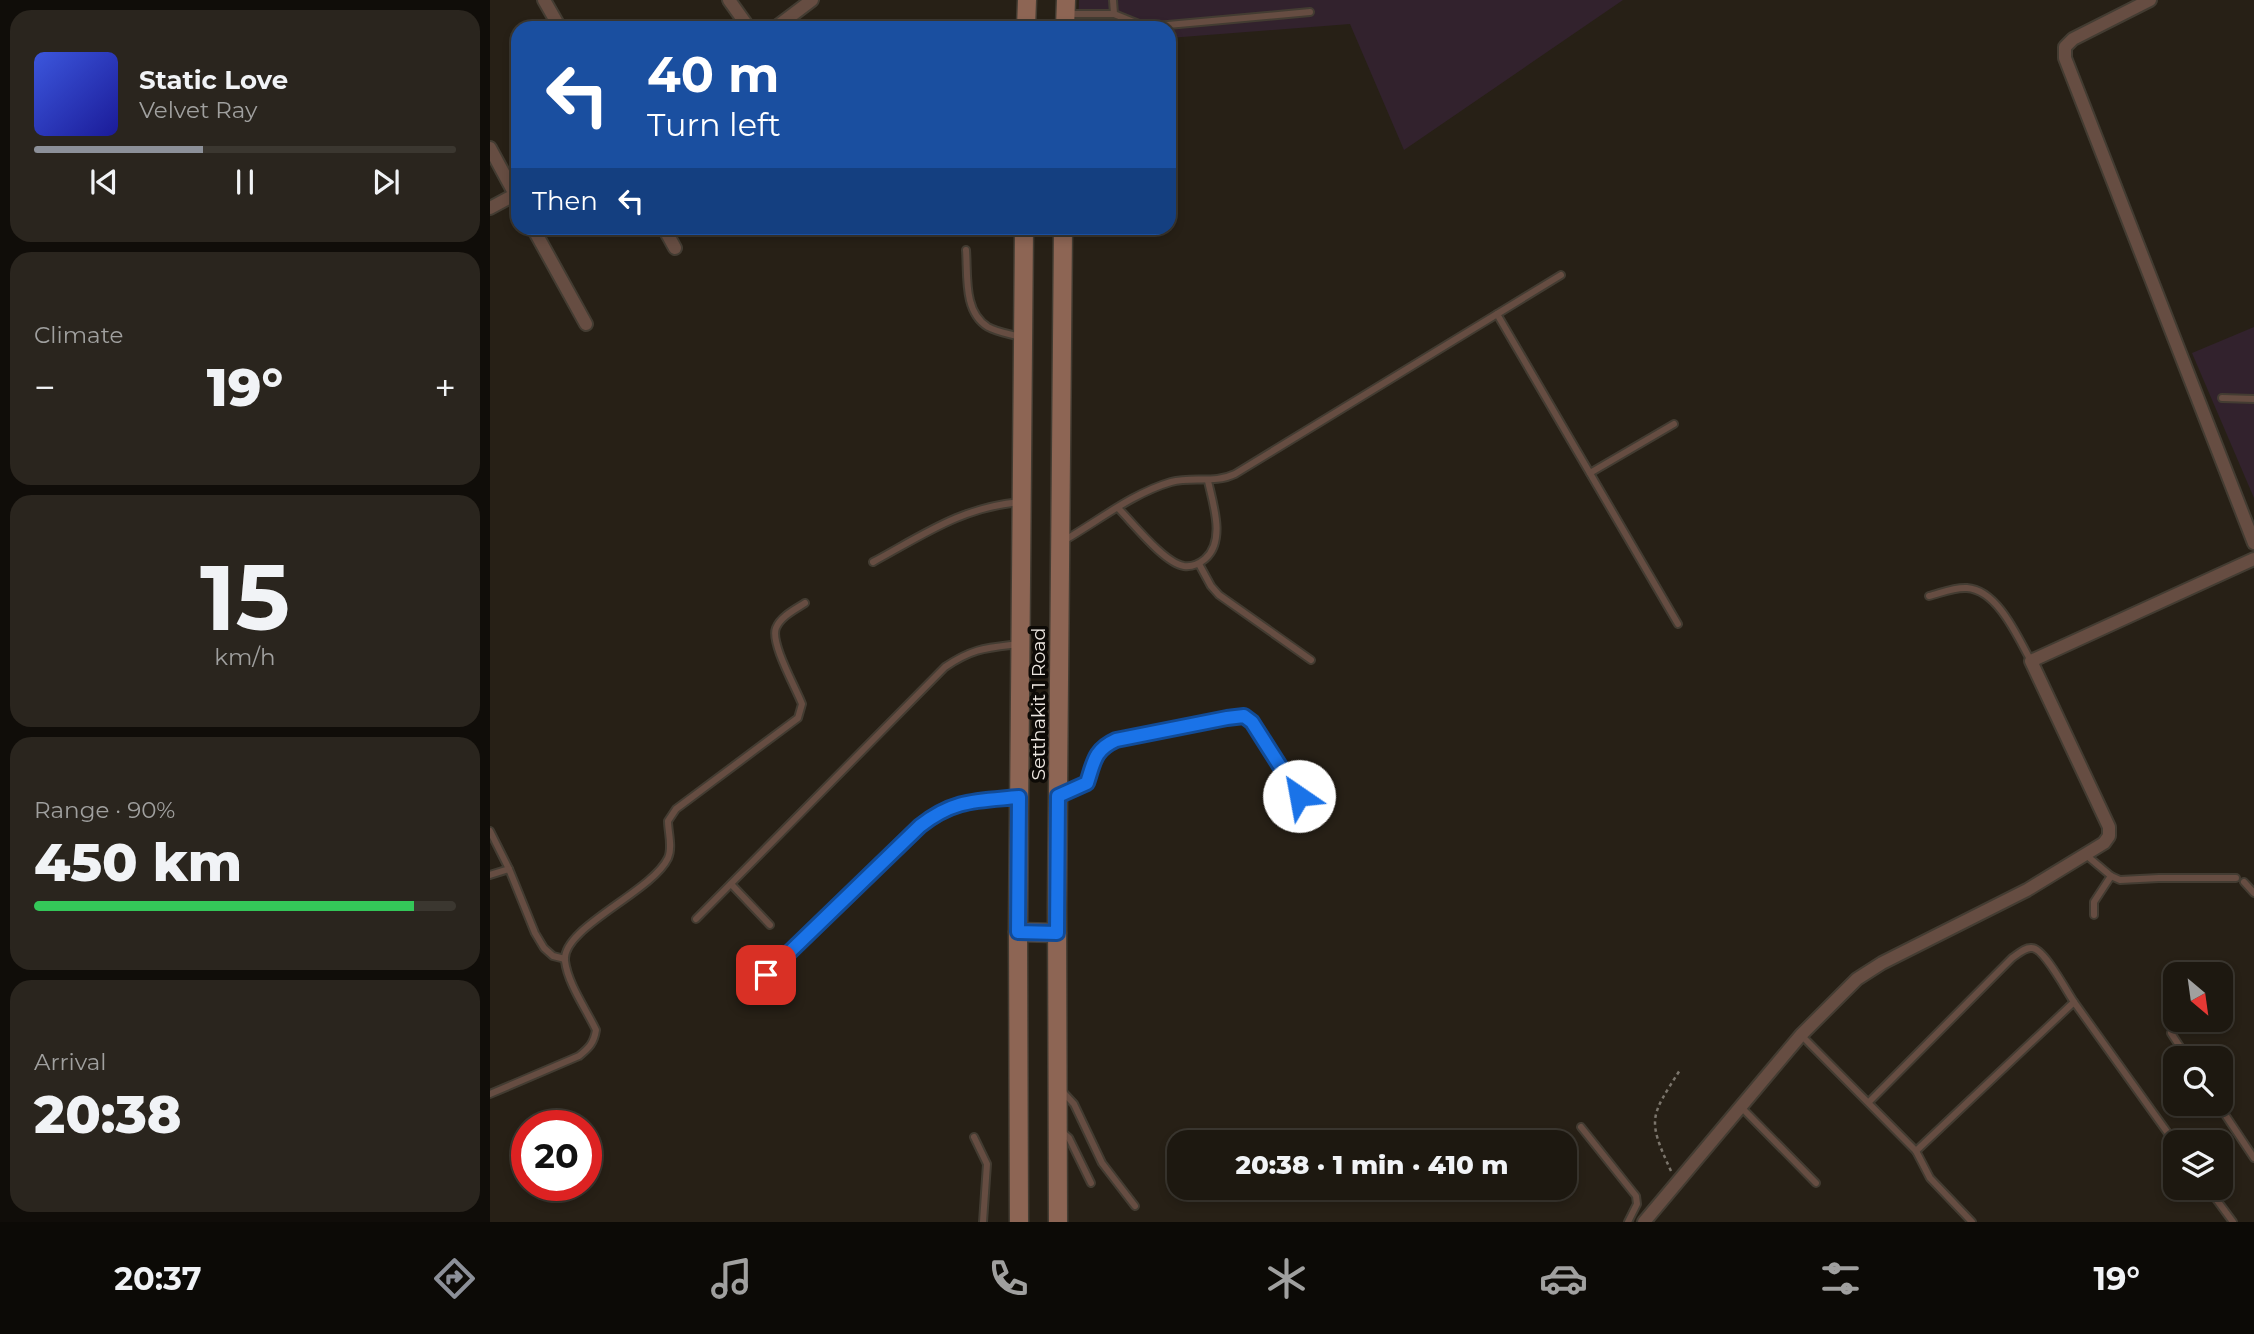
<!DOCTYPE html>
<html lang="en">
<head>
<meta charset="utf-8">
<style>
	body { margin:0; font-family:Montserrat,sans-serif; background:#2a251e; color:#f1f3f6; height:100vh; display:flex; flex-direction:column; font-size:26px; white-space:nowrap }
	* { box-sizing:border-box; margin:0 }
	p { font-size:23px; color:#a0a09f }
	.icon { flex:none; width:38px; height:38px; fill:none; stroke:currentColor; stroke-width:2; stroke-linecap:round; stroke-linejoin:round }
	.map { position:relative; flex:1; overflow:hidden }
	.details { display:flex; flex-direction:column; gap:10px; padding:10px; background:#100d09; width:490px }
	.details>* { flex:none }
	.hud { position:absolute; left:21px; top:21px; width:665px; height:214px; border-radius:21px; box-shadow:0 4px 10px #0003,0 0 0 2px #3b3730; background:#1a4fa0; color:#fff; overflow:hidden }
	.needle { width:46px; rotate:151deg }
	.tools { position:absolute; left:1673px; top:962px; display:grid; gap:14px }
	.tools a { display:grid; place-items:center; width:70px; height:70px; border-radius:14px; background:#1d1810; box-shadow:0 4px 10px #0003,0 0 0 2px #3b3730; font-size:35px }
	.speed { position:absolute; left:21px; top:1110px; display:flex; gap:14px; font-size:35px; font-weight:700; text-align:center }
	.speed>* { display:grid; place-content:center; width:91px; height:91px; border-radius:50%; background:#1d1810; box-shadow:0 4px 10px #0003,0 0 0 2px #3b3730; line-height:1 }
	.speed .limit { border:10px solid #d22; background:#fff; color:#111 }
	.pin { position:absolute; display:grid; place-items:center; width:60px; height:60px; color:#fff; margin:-30px; border-radius:14px; box-shadow:0 4px 10px #0006 }
	.me { position:absolute; width:77px; margin:-38px; rotate:327deg; stroke-linejoin:round; filter:drop-shadow(0 0 5px #0008) }
	.turn { display:flex; align-items:center; gap:24px; height:147px; padding:0 21px; font-size:32px }
	.turn .icon { width:91px; height:91px; stroke-width:2.5 }
	.turn b { display:block; font-size:49px; line-height:60px }
	.then { display:flex; align-items:center; height:66px; padding:0 21px; background:#0003; gap:14px; font-size:26px }
	.big { font-size:52px; font-weight:800; line-height:1.1 }
	.details .tile { flex:1; display:flex; flex-direction:column; justify-content:center; gap:10px; min-width:0; padding:0 24px; border-radius:21px; background:#2a251e }
	.details .dial { align-items:center; gap:0 }
	.dial b { font-size:91px; line-height:1 }
	.song { display:flex; align-items:center; gap:21px }
	.cover { width:84px; height:84px; border-radius:10px; background:linear-gradient(135deg,hsl(230 70% 55%),hsl(240 70% 35%)) }
	.played { height:7px; border-radius:4px; background:linear-gradient(90deg,#8c9099 40%,#3b3730 40%) }
	.keys { display:flex; justify-content:space-around; direction:ltr }
	.heat { display:flex; justify-content:space-between; align-items:center; font-size:38px; direction:ltr }
	.charge { height:10px; border-radius:5px; background:linear-gradient(90deg,#34c759 90%,#3b3730 0) }
	.trip { position:absolute; left:677px; top:1130px; width:410px; height:70px; border-radius:21px; background:#1d1810; box-shadow:0 4px 10px #0003,0 0 0 2px #3b3730; font-weight:800; line-height:70px; text-align:center }
	.tab-bar { display:flex; height:112px; justify-content:space-around; align-items:center; background:#0c0a06; color:#a0a09f }
	.tab-bar .icon { width:49px; height:49px }
	.tab-bar .active { color:#8c9099 }
	.tab-bar b { font-size:32px; color:#f1f3f6 }
	main { display:flex; flex:1; min-height:0 }
	.map>svg:first-child { display:block }
	.industrial { fill:#32222d }
	.lines { fill:none; stroke-linecap:round; stroke-linejoin:round }
	.lane-casing { stroke:#433c32; stroke-width:10 }
	.street-casing { stroke:#433c32; stroke-width:16 }
	.secondary-casing { stroke:#433c32; stroke-width:21 }
	.path { stroke:#7b756c; stroke-width:2.5; stroke-dasharray:3.5 3.5; stroke-linecap:butt }
	.lane { stroke:#664d42; stroke-width:6 }
	.street { stroke:#664d42; stroke-width:12 }
	.secondary { stroke:#8d6554; stroke-width:18 }
	.route-casing { stroke:#114b97; stroke-width:18 }
	.route { stroke:#1a73e8; stroke-width:12 }
	.labels { text-anchor:middle; dominant-baseline:central; stroke-width:7; stroke-linejoin:round; paint-order:stroke }
	.street-label { font-size:19px; fill:#ede7e1; stroke:#0d0a06 }
</style>
</head>
<body>
<main>
<section class="details">
<div class="tile">
<div class="song"><i class="cover"></i><div><b>Static Love</b><p>Velvet Ray</p></div></div>
<div class="played"></div>
<div class="keys"><svg class="icon" aria-label="previous" viewBox="0 0 24 24"><path d="M18 5L8 12l10 7zM5 5v14"/></svg><svg class="icon" aria-label="pause" viewBox="0 0 24 24"><path d="M8 5v14M16 5v14"/></svg><svg class="icon" aria-label="next" viewBox="0 0 24 24"><path d="M6 5l10 7-10 7zM19 5v14"/></svg></div>
</div>
<div class="tile"><p>Climate</p>
<div class="heat"><a>−</a><b class="big">19°</b><a>+</a></div>
</div>
<div class="tile dial"><b>15</b><p>km/h</p></div>
<div class="tile"><p>Range · 90%</p><b class="big">450 km</b><div class="charge"></div></div>
<div class="tile"><p>Arrival</p><b class="big">20:38</b></div>
</section>
<div class="map">
<svg width="1764" height="1222" viewBox="0 0 1764 1222">
	<rect width="100%" height="100%" fill="#272016"/>
	<!-- industrial -->
	<g class="industrial">
		<path d="M589,0H1133L914,150L860,24L679,38V28H588Z"/>
		<path d="M1764,327V498L1702,353Z"/>
	</g>
	<g class="lines">
		<!-- lane casing -->
		<g class="lane-casing">
			<g id="lane">
				<path d="M623,0L624,14"/>
				<path d="M576,14H624L656,27L820,12"/>
				<path d="M476,250C478,275 473,312 498,327C507,332 520,334 530,337"/>
				<path d="M1007,314L1188,624"/>
				<path d="M1732,398L1764,399"/>
				<path d="M1100,473L1184,424"/>
				<path d="M628,508C643,523 674,563 694,566C702,567 709,564 715,559C736,541 723,504 718,481"/>
				<path d="M575,540C608,521 643,493 681,482C703,476 724,484 745,474L1071,275"/>
				<path d="M383,562C433,535 472,507 530,502"/>
				<path d="M709,564L721,586L729,595L821,660"/>
				<path d="M1439,596C1451,593 1464,587 1477,588C1508,590 1528,638 1541,661"/>
				<path d="M570,796L597,783C604,762 604,750 626,740L737,718L754,716L762,722L809,796"/>
				<path d="M0,831L19,869L45,933L54,948L63,956L75,959"/>
				<path d="M1596,855L1621,876L1630,880L1669,878H1746"/>
				<path d="M0,875L19,869"/>
				<path d="M1754,882L1764,893"/>
				<path d="M241,884L280,925"/>
				<path d="M1604,915V902L1621,876"/>
				<path d="M206,919L455,667C483,648 496,648 529,644"/>
				<path d="M257,994L430,826C465,799 485,801 527,798"/>
				<path d="M1681,1033L1698,1059"/>
				<path d="M1311,1035L1426,1151L1584,1002L1685,1143"/>
				<path d="M572,1091L584,1104L612,1163L645,1206"/>
				<path d="M0,1094L89,1056C99,1048 104,1043 106,1030C96,1009 78,984 75,961C71,928 162,892 178,858C183,847 178,832 178,821L186,809L308,718L312,704C306,688 280,643 286,628C291,616 306,609 315,603"/>
				<path d="M1379,1102L1522,958C1528,954 1535,947 1542,948C1554,948 1577,992 1584,1002"/>
				<path d="M1728,1104L1764,1158"/>
				<path d="M1251,1107L1326,1183"/>
				<path d="M1091,1127L1146,1196L1147,1204L1138,1222"/>
				<path d="M571,1131L579,1138L601,1183"/>
				<path d="M484,1137L497,1164L493,1222"/>
				<path d="M1426,1151L1440,1178L1482,1222"/>
				<path d="M1718,1188L1743,1222"/>
			</g>
		</g>
		<!-- street casing -->
		<g class="street-casing">
			<g id="street">
				<path d="M54,0L70,28"/>
				<path d="M239,0L259,28"/>
				<path d="M1660,0L1583,39L1575,47V58L1764,543"/>
				<path d="M285,28L322,0"/>
				<path d="M0,148L28,200"/>
				<path d="M0,208L28,193"/>
				<path d="M43,228L96,324"/>
				<path d="M174,228L185,248"/>
				<path d="M1154,1222L1311,1035L1367,979L1392,963L1537,890L1614,843L1619,836V827L1541,661L1764,559"/>
			</g>
		</g>
		<!-- secondary casing -->
		<g class="secondary-casing">
			<g id="secondary">
				<path d="M536,28L537,0"/>
				<path d="M575,28L576,0"/>
				<path d="M528,932L567,933"/>
				<path d="M529,1222L528,932L534,228"/>
				<path d="M568,1222L567,907L573,228"/>
			</g>
		</g>
		<!-- path -->
		<path class="path" d="M1181,1171C1157,1119 1160,1117 1190,1070"/>
		<!-- lane -->
		<use href="#lane" class="lane"/>
		<!-- street -->
		<use href="#street" class="street"/>
		<!-- secondary -->
		<use href="#secondary" class="secondary"/>
	</g>
	<g class="lines">
		<!-- route casing -->
		<g class="route-casing">
			<path id="route" d="M276,975L430,826C464,799 487,801 529,797L528,932L567,933L568,796L597,783C604,762 604,750 626,740L737,718L754,716L762,722L809,796"/>
		</g>
		<!-- route -->
		<use href="#route" class="route"/>
	</g>
	<g class="labels">
		<!-- street labels -->
		<g class="street-label">
			<text transform="translate(548 704) rotate(-90)">Setthakit 1 Road</text>
		</g>
	</g>
</svg>
<div class="tools">
<a><svg class="needle" viewBox="-14 -14 28 28"><path d="M0-13l5 13h-10z" fill="#e53935"/><path d="M0 13l5-13h-10z" fill="#a0a09f"/></svg></a>
<a><svg class="icon" aria-label="search" viewBox="0 0 24 24"><circle cx="10" cy="10" r="6"/><path d="M15 15l6 6"/></svg></a>
<a><svg class="icon" aria-label="layers" viewBox="0 0 24 24"><path d="M12 4l9 5-9 5-9-5zM3 14l9 5 9-5"/></svg></a>
</div>
<div class="speed"><div class="limit">20</div></div>
<div class="pin" style="left:276px;top:975px;background:#d93025"><svg class="icon" aria-label="arrive" viewBox="0 0 24 24"><path d="M6 21V4h12l-3 4 3 4H6"/></svg></div>
<svg class="me" style="left:809px;top:796px" viewBox="-20 -20 40 40"><circle r="19" fill="#fff"/><path d="M0-13L10 11 0 6-10 11z" fill="#1a73e8"/></svg>
<div class="trip">20:38 · 1 min · 410 m</div>
<div class="hud">
<div class="turn"><svg class="icon" aria-label="left" viewBox="0 0 24 24"><path d="M17 20v-9H6M10 6l-5 5 5 5"/></svg><div><b>40 m</b>Turn left</div></div>
<div class="then">Then<svg class="icon" aria-label="left" viewBox="0 0 24 24"><path d="M17 20v-9H6M10 6l-5 5 5 5"/></svg></div>
</div>
</div>
</main>
<nav class="tab-bar">
<b>20:37</b>
<svg class="icon active" aria-label="directions" viewBox="0 0 24 24"><path d="M12 3l9 9-9 9-9-9zM9 14v-3h6M13 9l2 2-2 2"/></svg>
<svg class="icon" aria-label="music" viewBox="0 0 24 24"><path d="M9 18V5l10-2v13"/><circle cx="6" cy="18" r="3"/><circle cx="16" cy="16" r="3"/></svg>
<svg class="icon" aria-label="phone" viewBox="0 0 24 24"><path d="M5 4h4l2 5-3 2q2 4 5 5l2-3 5 2v4C11 20 4 13 5 4z"/></svg>
<svg class="icon" aria-label="climate" viewBox="0 0 24 24"><path d="M12 3v18M4 7l16 10M4 17L20 7"/></svg>
<svg class="icon" aria-label="car" viewBox="0 0 24 24"><path d="M5 17H2v-5l4-1 3-4h7l3 4 3 1v5h-3M9 17h6M6 11h13"/><circle cx="7" cy="17" r="2"/><circle cx="17" cy="17" r="2"/></svg>
<svg class="icon" aria-label="filters" viewBox="0 0 24 24"><path d="M4 7h16M4 17h16"/><circle cx="9" cy="7" r="2"/><circle cx="15" cy="17" r="2"/></svg>
<b>19°</b>
</nav>
</body>
</html>
